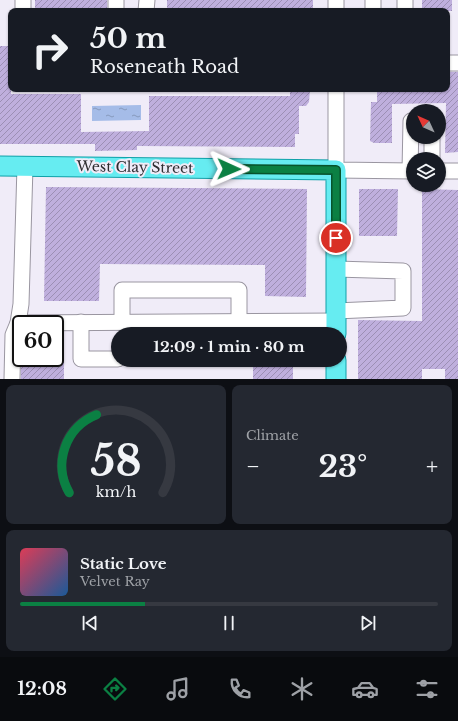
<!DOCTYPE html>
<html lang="en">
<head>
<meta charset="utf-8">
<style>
	body { margin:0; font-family:"Libre Baskerville",serif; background:#242831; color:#f1f3f6; height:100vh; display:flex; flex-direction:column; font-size:15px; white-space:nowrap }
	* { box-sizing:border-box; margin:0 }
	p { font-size:13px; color:#9ea1a6 }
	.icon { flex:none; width:22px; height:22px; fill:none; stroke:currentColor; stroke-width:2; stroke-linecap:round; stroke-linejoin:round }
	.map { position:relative; height:379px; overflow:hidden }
	.panel { display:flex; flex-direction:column; gap:6px; padding:6px; background:#0d0f14; flex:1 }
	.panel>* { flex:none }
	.banner { position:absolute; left:8px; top:8px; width:442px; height:84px; border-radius:8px; box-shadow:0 1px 3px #0004; background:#171b24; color:#f1f3f6; overflow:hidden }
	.needle { width:26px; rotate:314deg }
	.controls { position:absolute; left:406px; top:104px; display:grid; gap:8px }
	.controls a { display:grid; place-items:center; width:40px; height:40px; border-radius:50%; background:#171b24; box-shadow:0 1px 3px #0004; font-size:20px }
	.speed { position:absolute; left:12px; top:315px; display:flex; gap:8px; font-size:20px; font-weight:700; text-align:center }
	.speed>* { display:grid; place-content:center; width:52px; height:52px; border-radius:50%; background:#171b24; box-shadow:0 1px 3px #0004; line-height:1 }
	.speed .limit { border:2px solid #111; border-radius:6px; background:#fff; color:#111 }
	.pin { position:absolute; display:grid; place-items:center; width:34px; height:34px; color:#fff; margin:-17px; border:2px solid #fff; border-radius:50%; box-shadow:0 1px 4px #0007 }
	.me { position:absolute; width:44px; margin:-22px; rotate:91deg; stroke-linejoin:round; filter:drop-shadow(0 0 3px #0008) }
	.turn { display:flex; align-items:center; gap:14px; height:84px; padding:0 16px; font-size:18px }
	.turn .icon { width:52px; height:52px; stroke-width:2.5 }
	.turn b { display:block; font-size:28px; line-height:34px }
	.big { font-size:30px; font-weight:700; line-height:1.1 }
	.panel .tile { flex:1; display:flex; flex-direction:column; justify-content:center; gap:6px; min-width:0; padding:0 14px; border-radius:8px; background:#242831 }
	.panel .dial { align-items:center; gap:0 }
	.dial svg { height:104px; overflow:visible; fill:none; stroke:#363941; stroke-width:7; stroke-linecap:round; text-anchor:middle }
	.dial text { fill:#f1f3f6; stroke:none }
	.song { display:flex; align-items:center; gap:12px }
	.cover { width:48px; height:48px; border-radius:6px; background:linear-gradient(135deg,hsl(350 70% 55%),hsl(210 70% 35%)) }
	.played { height:4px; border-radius:2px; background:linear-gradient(90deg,#0b8043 30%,#363941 30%) }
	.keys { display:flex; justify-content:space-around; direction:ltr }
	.heat { display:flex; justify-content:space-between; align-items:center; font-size:22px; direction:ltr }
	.panel .tiles { flex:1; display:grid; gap:6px; grid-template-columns:1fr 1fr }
	.tile:last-child { grid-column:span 2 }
	.trip { position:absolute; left:111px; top:327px; width:236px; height:40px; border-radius:20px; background:#171b24; box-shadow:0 1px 3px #0004; font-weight:700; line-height:40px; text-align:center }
	.menu { display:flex; height:64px; justify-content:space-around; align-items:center; background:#090b0e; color:#9ea1a6 }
	.menu .icon { width:28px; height:28px }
	.menu .active { color:#0b8043 }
	.menu b { font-size:18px; color:#f1f3f6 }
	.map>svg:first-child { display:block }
	.water { fill:url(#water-ripples) }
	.building { fill:url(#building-hatch) }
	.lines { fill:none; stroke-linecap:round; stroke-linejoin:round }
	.minor-casing { stroke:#9a96a1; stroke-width:17 }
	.major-casing { stroke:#10a0a8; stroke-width:21 }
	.minor { stroke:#fff; stroke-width:15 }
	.major { stroke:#66ecf1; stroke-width:19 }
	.route-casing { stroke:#07532c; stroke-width:10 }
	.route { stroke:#0b8043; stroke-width:7 }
	.labels { text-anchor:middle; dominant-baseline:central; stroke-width:4; stroke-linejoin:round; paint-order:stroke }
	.street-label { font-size:14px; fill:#2d2c30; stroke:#f0ecf8 }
</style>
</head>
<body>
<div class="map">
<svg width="458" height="379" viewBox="0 0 458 379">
	<defs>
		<pattern id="water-ripples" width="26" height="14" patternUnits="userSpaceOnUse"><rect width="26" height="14" fill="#a5bce8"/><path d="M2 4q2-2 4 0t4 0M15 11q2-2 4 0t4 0" fill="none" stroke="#8799bc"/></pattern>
		<pattern id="building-hatch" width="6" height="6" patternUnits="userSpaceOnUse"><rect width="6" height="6" fill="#bfafdd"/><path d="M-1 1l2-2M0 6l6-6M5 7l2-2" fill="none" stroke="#9c8fb4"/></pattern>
	</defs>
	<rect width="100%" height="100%" fill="#f0ecf8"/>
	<!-- water -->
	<path class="water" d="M141,105V120L92,121V106Z"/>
	<!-- building -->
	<g class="building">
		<rect x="35" y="0" width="72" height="11"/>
		<rect x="167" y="0" width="146" height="11"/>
		<rect x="422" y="0" width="30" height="11"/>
		<path d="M0,46H11V94H81V132L149,131V96H290V89H310L309,102L306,106H299V134H295V147L137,146V150L95,151V144H0Z"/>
		<path d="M447,72H458V152L445,153L446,103L392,104V143H374L370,141L371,102H377V89H447Z"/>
		<path d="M46,187L307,189L306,297L265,296V265L100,264L99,301H44Z"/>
		<path d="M359,189H398L397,236H359Z"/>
		<path d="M422,189L458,190V379H445V369H422V379H358V320L422,321Z"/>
		<rect x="21" y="358" width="43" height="21"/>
		<rect x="253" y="360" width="40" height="19"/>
	</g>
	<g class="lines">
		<!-- minor casing -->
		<g class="minor-casing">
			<g id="minor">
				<path d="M336,0V11"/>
				<path d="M405,0V11"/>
				<path d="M23,11V0"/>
				<path d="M116,11V0"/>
				<path d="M146,11L147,0"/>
				<path d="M373,11V0"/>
				<path d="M447,63H458"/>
				<path d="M336,89V170L413,171"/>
				<path d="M432,137V159"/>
				<path d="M410,171L411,121H413"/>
				<path d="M439,171H458"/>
				<path d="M336,269L403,271V308L336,311"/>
				<path d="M81,322V359H118"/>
				<path d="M122,322V290H239V334"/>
				<path d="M18,323L21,304L25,166"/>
				<path d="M12,379L13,335L18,323L336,321"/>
			</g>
		</g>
		<!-- major casing -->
		<g class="major-casing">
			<g id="major">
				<path d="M0,166L336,170V334"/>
				<path d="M336,379V360"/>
			</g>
		</g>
		<!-- minor -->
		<use href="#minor" class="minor"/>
		<!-- major -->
		<use href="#major" class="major"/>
	</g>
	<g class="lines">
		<!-- route casing -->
		<g class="route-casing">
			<path id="route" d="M229,169L336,170V238"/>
		</g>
		<!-- route -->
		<use href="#route" class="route"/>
	</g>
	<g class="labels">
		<!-- street labels -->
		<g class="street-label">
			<text transform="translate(135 167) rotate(1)">West Clay Street</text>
		</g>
	</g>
</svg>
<div class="controls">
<a><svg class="needle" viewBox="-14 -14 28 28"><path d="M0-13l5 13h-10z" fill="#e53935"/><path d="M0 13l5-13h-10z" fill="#9ea1a6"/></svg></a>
<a><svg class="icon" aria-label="layers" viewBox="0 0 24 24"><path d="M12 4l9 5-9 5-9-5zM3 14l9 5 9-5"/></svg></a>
</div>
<div class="speed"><div class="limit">60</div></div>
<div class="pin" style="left:336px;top:238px;background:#d93025"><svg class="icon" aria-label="arrive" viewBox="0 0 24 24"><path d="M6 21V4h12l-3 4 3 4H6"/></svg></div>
<svg class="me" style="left:229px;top:169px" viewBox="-20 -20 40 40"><path d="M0-17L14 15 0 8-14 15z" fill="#0b8043" stroke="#fff" stroke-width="4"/></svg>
<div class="trip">12:09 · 1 min · 80 m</div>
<div class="banner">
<div class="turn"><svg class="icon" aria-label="right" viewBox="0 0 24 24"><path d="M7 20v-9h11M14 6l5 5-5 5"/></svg><div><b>50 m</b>Roseneath Road</div></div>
</div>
</div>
<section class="panel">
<div class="tiles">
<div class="tile dial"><svg viewBox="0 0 100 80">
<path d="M14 69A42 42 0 1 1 86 69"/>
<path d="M14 69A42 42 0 0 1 35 9" stroke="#0b8043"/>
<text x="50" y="56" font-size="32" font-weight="700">58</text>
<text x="50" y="72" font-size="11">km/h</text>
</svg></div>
<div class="tile"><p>Climate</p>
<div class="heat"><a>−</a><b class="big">23°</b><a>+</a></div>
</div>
<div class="tile">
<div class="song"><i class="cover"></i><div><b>Static Love</b><p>Velvet Ray</p></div></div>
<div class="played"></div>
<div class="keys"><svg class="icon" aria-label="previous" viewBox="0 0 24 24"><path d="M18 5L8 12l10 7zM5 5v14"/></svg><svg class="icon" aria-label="pause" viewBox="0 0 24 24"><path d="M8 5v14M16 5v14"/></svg><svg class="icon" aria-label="next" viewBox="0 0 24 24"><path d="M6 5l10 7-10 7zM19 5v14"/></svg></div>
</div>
</div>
</section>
<nav class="menu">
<b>12:08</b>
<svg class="icon active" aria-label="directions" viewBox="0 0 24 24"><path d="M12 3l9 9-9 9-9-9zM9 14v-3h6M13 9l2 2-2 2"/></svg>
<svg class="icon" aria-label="music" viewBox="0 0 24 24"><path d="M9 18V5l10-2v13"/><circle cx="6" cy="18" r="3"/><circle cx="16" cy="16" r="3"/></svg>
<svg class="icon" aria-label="phone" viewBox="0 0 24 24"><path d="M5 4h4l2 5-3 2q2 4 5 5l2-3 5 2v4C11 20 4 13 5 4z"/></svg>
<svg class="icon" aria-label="climate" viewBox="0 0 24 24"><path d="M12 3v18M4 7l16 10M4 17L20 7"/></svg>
<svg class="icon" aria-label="car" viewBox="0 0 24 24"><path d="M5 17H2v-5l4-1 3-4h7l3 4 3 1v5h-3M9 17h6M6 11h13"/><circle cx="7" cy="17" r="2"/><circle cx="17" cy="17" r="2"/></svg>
<svg class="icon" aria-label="filters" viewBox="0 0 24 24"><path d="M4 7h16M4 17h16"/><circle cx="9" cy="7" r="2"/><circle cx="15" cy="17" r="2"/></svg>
</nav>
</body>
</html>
